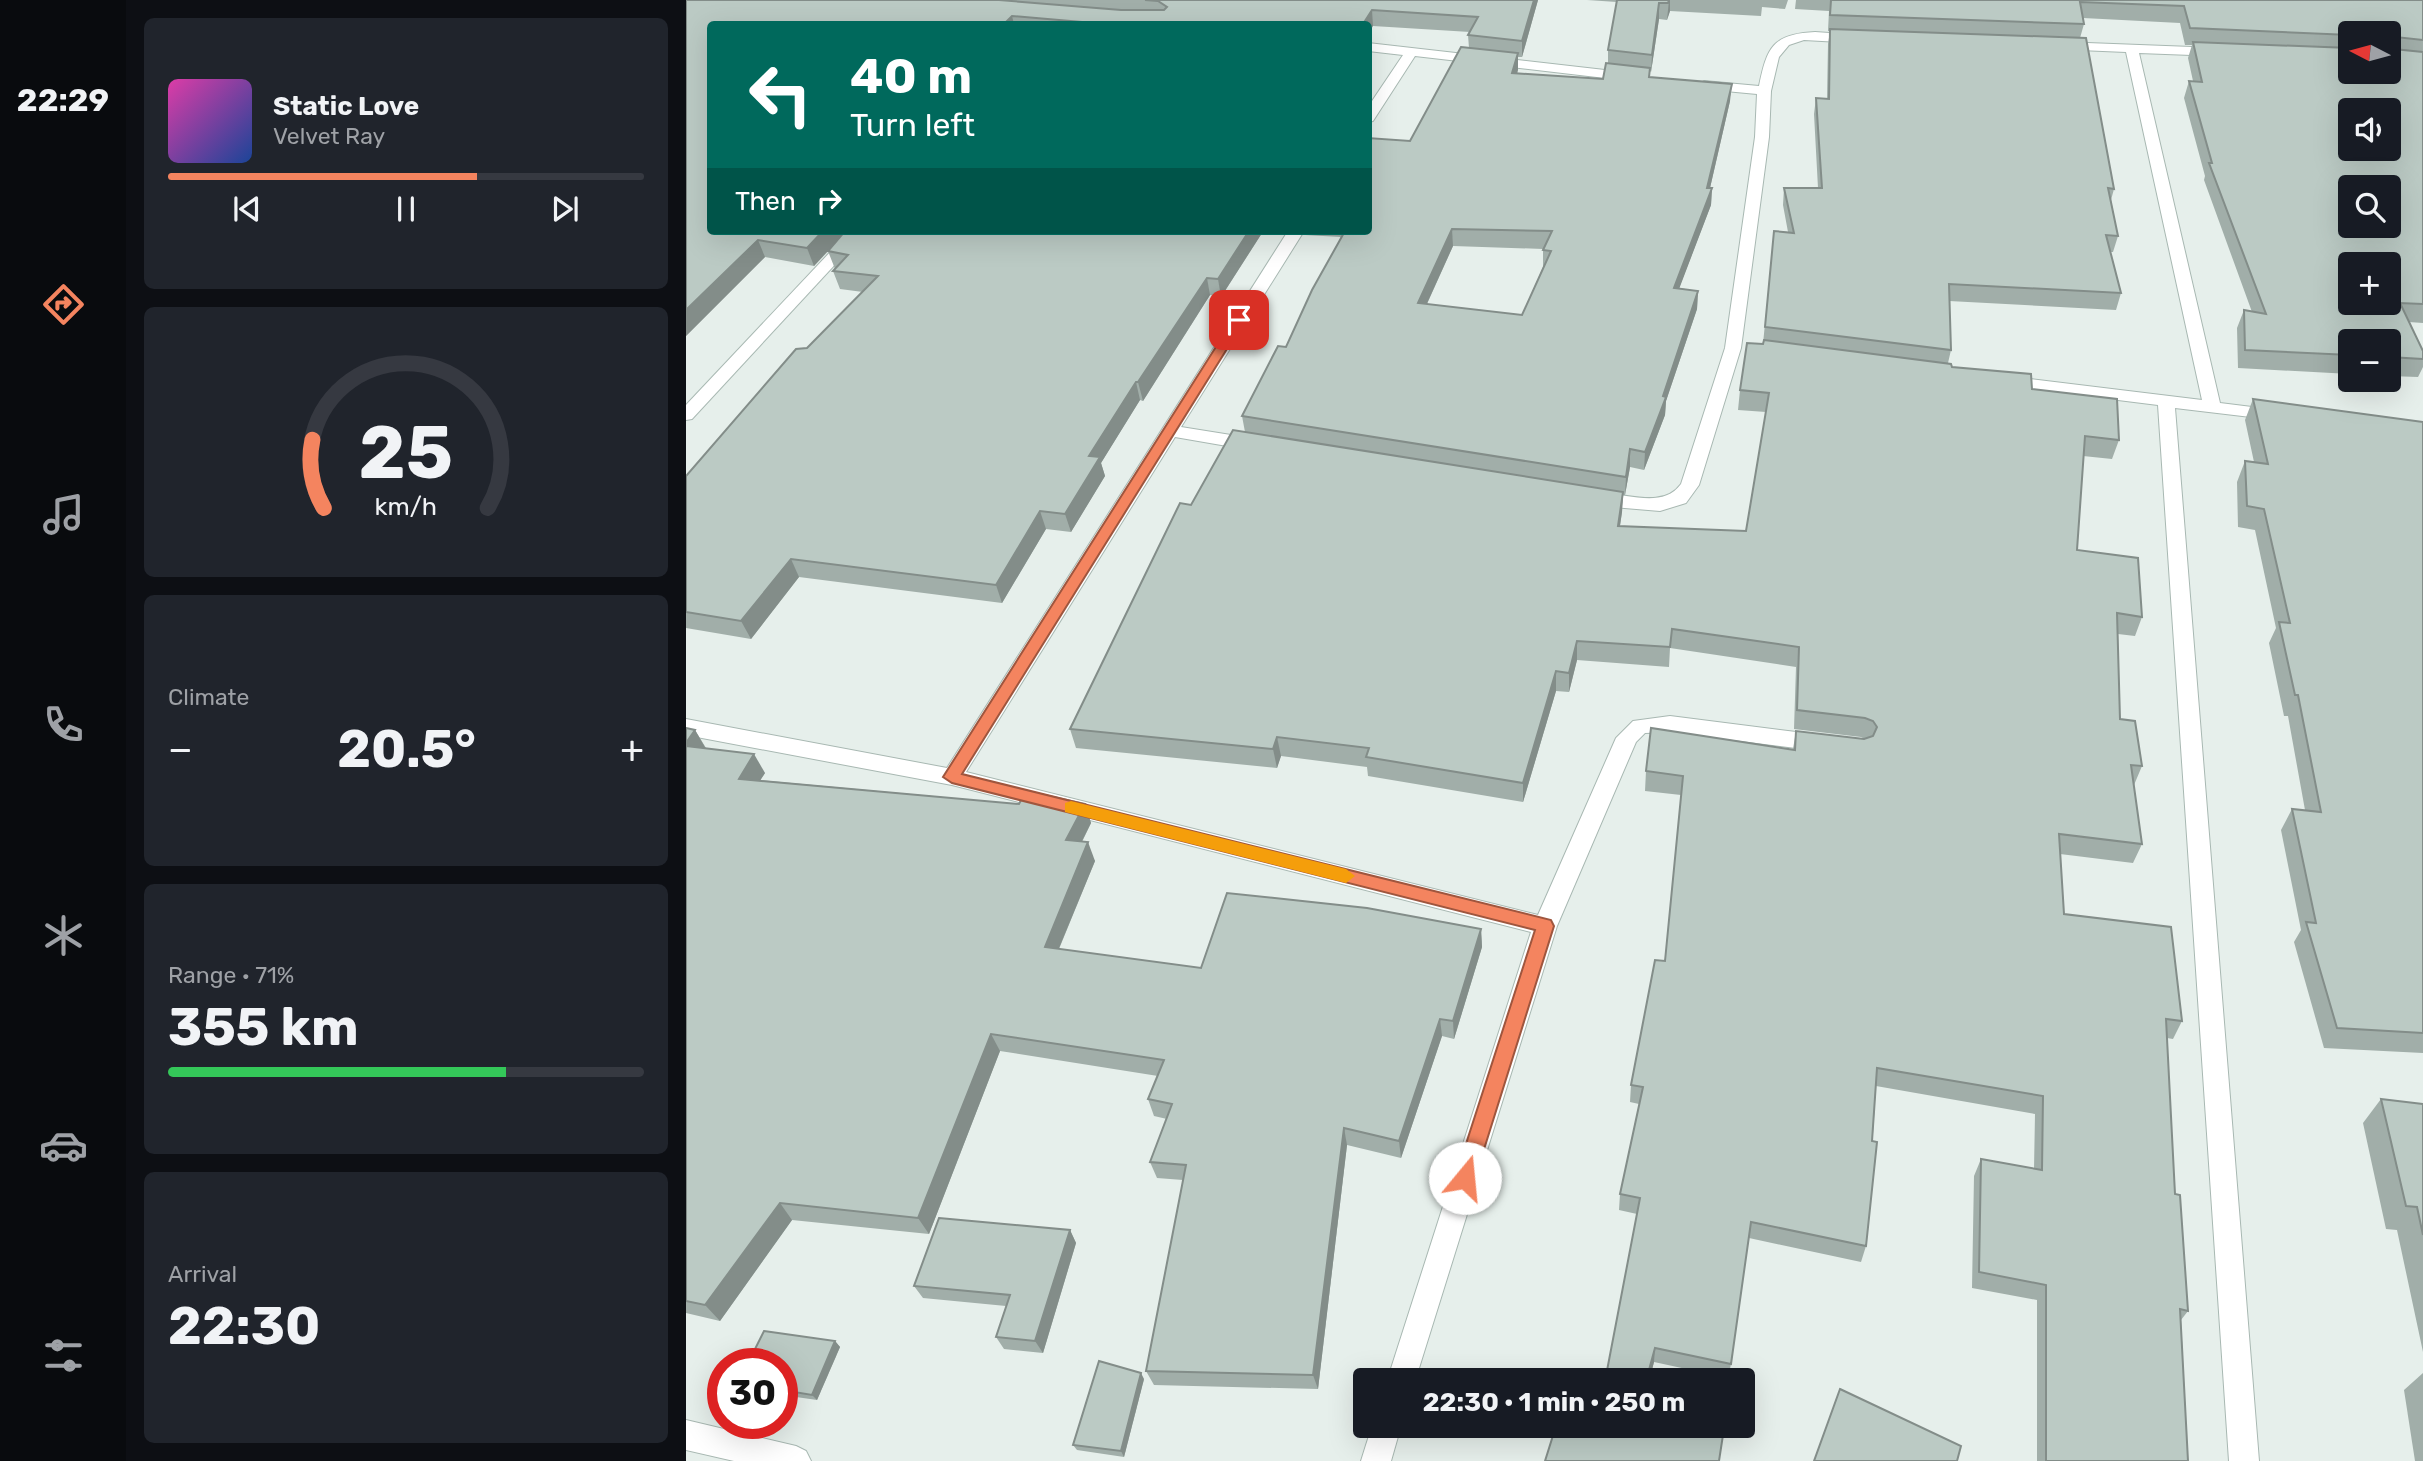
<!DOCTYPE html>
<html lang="en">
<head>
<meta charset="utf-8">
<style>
	body { margin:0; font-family:Rubik,sans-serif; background:#20242c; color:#f1f3f6; height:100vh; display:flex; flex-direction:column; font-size:26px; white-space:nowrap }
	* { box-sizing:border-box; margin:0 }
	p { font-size:23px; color:#9ea1a6 }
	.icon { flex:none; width:38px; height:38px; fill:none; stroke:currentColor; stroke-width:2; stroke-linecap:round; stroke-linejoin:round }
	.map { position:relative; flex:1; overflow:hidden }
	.panel { display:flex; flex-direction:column; gap:18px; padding:18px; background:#0d0f14; width:560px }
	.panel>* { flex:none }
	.hud { position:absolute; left:21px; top:21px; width:665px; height:214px; border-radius:7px; box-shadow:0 7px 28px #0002; background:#00695c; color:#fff; overflow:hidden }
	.needle { width:46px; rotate:276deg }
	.fabs { position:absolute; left:1652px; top:21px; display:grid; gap:14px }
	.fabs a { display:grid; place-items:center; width:63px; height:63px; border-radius:7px; background:#171b24; box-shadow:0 7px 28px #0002; font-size:35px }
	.speed { position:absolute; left:21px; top:1348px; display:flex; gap:14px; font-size:35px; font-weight:700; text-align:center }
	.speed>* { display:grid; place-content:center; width:91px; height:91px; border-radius:50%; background:#171b24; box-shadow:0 7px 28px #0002; line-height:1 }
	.speed .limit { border:10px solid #d22; background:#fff; color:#111 }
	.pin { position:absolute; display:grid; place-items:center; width:60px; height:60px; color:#fff; margin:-30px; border-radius:14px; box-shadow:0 4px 10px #0006 }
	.me { position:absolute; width:77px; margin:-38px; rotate:17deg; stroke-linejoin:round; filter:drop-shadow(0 0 5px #0008) }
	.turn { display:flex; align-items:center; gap:24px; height:147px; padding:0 28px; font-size:32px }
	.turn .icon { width:91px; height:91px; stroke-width:2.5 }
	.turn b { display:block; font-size:49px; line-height:60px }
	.then { display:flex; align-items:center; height:66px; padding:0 28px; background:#0003; gap:14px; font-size:26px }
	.big { font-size:52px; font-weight:700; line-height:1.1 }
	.panel .widget { flex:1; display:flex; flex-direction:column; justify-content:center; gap:10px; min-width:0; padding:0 24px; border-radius:10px; background:#20242c }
	.panel .dial { align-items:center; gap:0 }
	.dial svg { height:182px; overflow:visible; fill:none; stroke:#363941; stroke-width:7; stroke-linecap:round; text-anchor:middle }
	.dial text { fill:#f1f3f6; stroke:none }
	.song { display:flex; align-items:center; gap:21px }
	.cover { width:84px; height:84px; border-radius:10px; background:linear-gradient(135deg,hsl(320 70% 55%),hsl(220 70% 35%)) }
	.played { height:7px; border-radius:4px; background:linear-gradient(90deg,#f4845f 65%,#363941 65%) }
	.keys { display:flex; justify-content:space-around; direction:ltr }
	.heat { display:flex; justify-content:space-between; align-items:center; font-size:38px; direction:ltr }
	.charge { height:10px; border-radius:5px; background:linear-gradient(90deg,#34c759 71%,#363941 0) }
	.trip { position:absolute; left:667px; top:1368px; width:402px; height:70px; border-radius:7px; background:#171b24; box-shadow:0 7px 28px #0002; font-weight:700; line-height:70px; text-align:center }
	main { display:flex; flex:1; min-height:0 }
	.tab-bar { display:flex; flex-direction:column; width:126px; justify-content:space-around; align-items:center; background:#090b0e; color:#9ea1a6 }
	.tab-bar .icon { width:49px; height:49px }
	.tab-bar .current { color:#f4845f }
	.tab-bar b { font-size:32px; color:#f1f3f6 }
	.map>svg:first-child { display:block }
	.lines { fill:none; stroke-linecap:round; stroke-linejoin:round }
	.street-casing { stroke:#a8b8b2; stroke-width:2 }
	.street { fill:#fff; fill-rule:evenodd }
	.wall { fill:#a1aea9; fill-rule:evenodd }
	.shaded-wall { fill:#838d89 }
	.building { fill:#bbcac4; stroke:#838d89; stroke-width:2; fill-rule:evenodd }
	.route { fill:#f4845f; stroke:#9f563e; stroke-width:2 }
	.slow { fill:#f59e0b }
</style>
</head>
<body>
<main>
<nav class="tab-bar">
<b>22:29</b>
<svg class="icon current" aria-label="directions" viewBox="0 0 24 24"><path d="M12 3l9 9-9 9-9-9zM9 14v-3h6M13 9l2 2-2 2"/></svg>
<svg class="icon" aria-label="music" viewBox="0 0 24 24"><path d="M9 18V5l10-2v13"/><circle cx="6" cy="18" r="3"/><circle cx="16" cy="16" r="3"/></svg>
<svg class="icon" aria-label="phone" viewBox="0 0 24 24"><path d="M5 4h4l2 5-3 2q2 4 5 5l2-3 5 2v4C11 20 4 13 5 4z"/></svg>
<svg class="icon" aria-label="climate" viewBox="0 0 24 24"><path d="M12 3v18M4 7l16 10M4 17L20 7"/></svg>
<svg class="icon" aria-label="car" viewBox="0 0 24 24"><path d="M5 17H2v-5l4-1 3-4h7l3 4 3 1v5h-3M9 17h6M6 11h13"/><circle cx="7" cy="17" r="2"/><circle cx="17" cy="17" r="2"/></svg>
<svg class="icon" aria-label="filters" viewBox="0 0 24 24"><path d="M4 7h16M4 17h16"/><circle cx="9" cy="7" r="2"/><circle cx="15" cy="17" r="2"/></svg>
</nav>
<section class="panel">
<div class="widget">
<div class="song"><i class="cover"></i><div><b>Static Love</b><p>Velvet Ray</p></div></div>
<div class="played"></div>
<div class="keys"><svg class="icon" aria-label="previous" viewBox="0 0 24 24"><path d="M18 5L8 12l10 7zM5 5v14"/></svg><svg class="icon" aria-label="pause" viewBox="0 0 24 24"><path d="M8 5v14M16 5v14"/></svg><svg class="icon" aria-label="next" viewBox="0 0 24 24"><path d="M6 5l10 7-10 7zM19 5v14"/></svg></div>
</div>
<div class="widget dial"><svg viewBox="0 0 100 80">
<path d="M14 69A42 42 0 1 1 86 69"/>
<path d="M14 69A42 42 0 0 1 9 39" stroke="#f4845f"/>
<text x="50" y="56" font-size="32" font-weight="700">25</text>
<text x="50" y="72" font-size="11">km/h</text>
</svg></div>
<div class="widget"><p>Climate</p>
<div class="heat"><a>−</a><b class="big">20.5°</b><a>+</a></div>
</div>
<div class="widget"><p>Range · 71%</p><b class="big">355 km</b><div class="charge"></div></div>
<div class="widget"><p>Arrival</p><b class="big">22:30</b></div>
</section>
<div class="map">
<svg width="1737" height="1461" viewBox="0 0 1737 1461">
	<rect width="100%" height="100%" fill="#e6efeb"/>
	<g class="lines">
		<!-- street casing -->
		<g class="street-casing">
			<g id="street">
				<path d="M1129,32L1172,35L1178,39L1172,43L1118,40L1103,45L1093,57L1085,91L1083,137L1055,348L1013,485L1000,503L974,511L903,505L900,501C917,479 971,517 995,484L1039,348L1069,137L1071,94L1018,89L1011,85L1018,81L1073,86C1081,48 1086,34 1129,32Z"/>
				<path d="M1375,42L1532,48L1539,52L1532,56L1453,53L1534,403L1590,410L1599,415L1590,420L1489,408L1573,1461H1543L1472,405L1320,386L1312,381L1320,376L1516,400L1440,52L1370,49V43Z"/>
				<path d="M682,43L945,73L952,77L945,81L729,56L687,121L682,122V107L717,55L682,51Z"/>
				<path d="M164,231H180L6,419L0,420V405Z"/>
				<path d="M602,231H618L495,427L570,439L579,445L570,451L489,437L280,772L852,915L930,738L947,721L984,716L1134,735L1141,737L1145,743L1141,749L1134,751L984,732L959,733L950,742L871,926L729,1381H701L845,932L266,785L0,735V719L261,768Z"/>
				<path d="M0,1420L110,1446L120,1451L125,1461H48L0,1450Z"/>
				<path d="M686,1426H715L705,1461H675Z"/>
			</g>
		</g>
		<!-- street -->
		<use href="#street" class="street"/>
	</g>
	<!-- wall -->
	<g class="wall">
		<path d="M0,0H852L836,57H832L831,73L917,79L922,63V50L931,2L901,0H1102L1099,9L1076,7L1075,16L984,11L981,20L973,19L965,72L964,71V77L1044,101L1024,188H1026L1025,205L993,288L1012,291L1011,309L980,401L979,415L958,470L944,467L939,495H937L936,512L934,526L1060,531L1080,412L1052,410L1054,390L1077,344L1088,231L1102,232L1097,205L1098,188H1132L1128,114L1130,98L1141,99L1142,44L1144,31H1142L1143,11L1109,9L1110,0H1737V323L1723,322L1737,351V367L1732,377L1703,376V341H1664V374L1552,368L1551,328L1558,310L1566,312L1518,180L1519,176L1498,98L1503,81H1507L1502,58L1506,45H1499L1494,23L1397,18L1398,24L1394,38L1428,189L1425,200L1432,236L1427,252H1424L1435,293L1430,310L1263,301L1265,350L1262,363L1266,367L1346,389L1433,440L1426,459L1397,456L1391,550L1456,617L1449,636L1432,634L1434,719L1456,766L1448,785L1456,844L1447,863L1374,854L1378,914L1496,1021L1487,1039L1481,1038L1489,1194L1502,1311L1495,1320L1502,1461H1351V1300L1286,1288L1288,1176L1295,1159L1348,1169L1349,1114L1190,1086L1180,1246L1175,1262L1063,1238L1045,1364L1042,1378L968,1362L963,1381H919L951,1214L933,1210L934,1194L953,1104L944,1102L945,1085L979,961L995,795L959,791L960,771L1107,749L1110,731L1179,739L1175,737L1108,729L1110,667L984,648L983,667L891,660L883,692L870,691L837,802L682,776L681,767L595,756L591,768L390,748L384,729L505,505L559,432L556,416L600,347L655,237L619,235L618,231H682L724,141L783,48L782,35L784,32L687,26L682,24H24V231H600L597,234L576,233L535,297L524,295L457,401L454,400L415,463L419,476L385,532L360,529L316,603L113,577L65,639L0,628V476L121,348L177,292L154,289L147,271L149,269L142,251L148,245L128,266L79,257L0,336ZM1664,33H1703L1664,72ZM767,246L857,249V267L836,315L741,304Z"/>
		<path d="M1567,399L1737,422V1053L1638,1048L1608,942L1615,930L1595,830L1606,809L1619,810L1602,716H1598L1583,643L1590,628L1569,530L1552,527L1551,482L1559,461L1568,462L1559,420Z"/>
		<path d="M0,728L9,730L20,748L79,773L74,780L333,804H399L405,823L396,842L409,861L373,949L515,968L795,929L796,947L768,1039L756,1036L715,1158L661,1145L632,1389L468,1385L460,1371L497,1180L471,1178L464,1162L481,1119L468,1116L462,1099L472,1076L314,1051L243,1234L106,1220L34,1321L0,1313Z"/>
		<path d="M1695,1099L1737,1104V1352L1711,1230L1700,1229L1677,1123Z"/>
		<path d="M384,1230L390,1243L357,1353L318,1349L310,1337L320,1306L237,1298L228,1286Z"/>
		<path d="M149,1341L154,1347L131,1400L96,1395V1363Z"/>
		<path d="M1737,1373V1461H1729L1718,1390Z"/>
		<path d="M458,1379L438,1457L391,1450L387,1445Z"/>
	</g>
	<!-- shaded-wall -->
	<g class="shaded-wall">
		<path d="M848,0H852L836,57V41Z"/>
		<path d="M983,0H984V11L981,20Z"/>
		<path d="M973,3V19L965,72L966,55Z"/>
		<path d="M686,10L687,26L682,34V24H677Z"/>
		<path d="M326,16L328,24H318Z"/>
		<path d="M832,53V70L827,90L826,73Z"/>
		<path d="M1046,84L1044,101L1021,201L1026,188L1025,205L987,305L988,288L1021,188Z"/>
		<path d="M766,229L767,246L733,321L732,303Z"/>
		<path d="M137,231H160L128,266L121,248Z"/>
		<path d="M563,231H576V233L535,297L532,279Z"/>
		<path d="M72,240L79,257L0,336V310Z"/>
		<path d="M521,278L524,295L457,401L452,382Z"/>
		<path d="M1012,291L1011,309L980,401L979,415L958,470L959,452Z"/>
		<path d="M450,382L454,400L415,463L419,476L385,532L379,514L403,456Z"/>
		<path d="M944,449V467L939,495L940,477Z"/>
		<path d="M937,492L936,512L931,545L932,526Z"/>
		<path d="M354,511L360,529L316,603L310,585Z"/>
		<path d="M105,559L113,577L65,639L55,621Z"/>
		<path d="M891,641V660L883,692V673Z"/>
		<path d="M870,671V691L837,802V783Z"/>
		<path d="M9,730L20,749L0,750V743Z"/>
		<path d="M591,737L595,756L591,768L587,749Z"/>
		<path d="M68,754L79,773L64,797L53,779Z"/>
		<path d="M399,804L405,823L387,859L380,840Z"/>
		<path d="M402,842L409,861L366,965L359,947Z"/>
		<path d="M795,929L796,947L768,1039L767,1021Z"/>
		<path d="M754,1019L756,1036L715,1158L713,1141Z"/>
		<path d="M305,1034L314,1051L243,1234L232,1218Z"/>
		<path d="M658,1128L661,1145L632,1389L627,1375Z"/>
		<path d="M94,1203L106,1220L34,1321L19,1305Z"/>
		<path d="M384,1230L390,1243L357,1353L349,1341Z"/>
		<path d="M149,1341L154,1347L131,1400L126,1395Z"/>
		<path d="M969,1348L968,1362L963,1381H960Z"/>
		<path d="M455,1373L458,1379L438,1457L435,1451Z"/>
	</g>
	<!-- building -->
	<g class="building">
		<path d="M0,0H313L435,10H478L481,7L472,1L459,0H848L836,41L782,35L792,17L686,10L677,24H419L326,16L318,24H24V231H137L121,248L72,240L0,310Z"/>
		<path d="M931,0H983L982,3H973L966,55L922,50Z"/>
		<path d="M1145,0H1737V40L1710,37L1708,49L1737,52V304L1714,303L1737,351V359L1703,357V341H1664V355L1559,350L1558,310L1580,314L1523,163H1526L1503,81L1516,82L1507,42L1664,48V72H1703V33H1664V35L1504,28L1498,6L1394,2L1398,24L1144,15ZM1664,110H1703V149H1664ZM1664,187H1703V226H1664ZM1664,264H1703V303H1664Z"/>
		<path d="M1144,29L1400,38L1428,189L1422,188L1432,236L1420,235L1435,293L1263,284L1265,350L1079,327L1088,231L1108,233L1098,188H1136L1130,98L1143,99Z"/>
		<path d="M775,47L832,53L826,73L917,79L920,63L964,68L963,77L1046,84L1021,188H1026L988,288L1012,291L977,396L980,397L959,452L944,449L940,477L556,416L592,346L600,347L626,290L659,231H682V138L724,141ZM766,229L866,231L857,250L865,251L836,315L732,303Z"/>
		<path d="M159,231H563L532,279L521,278L452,382H450L403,456L414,457L379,514L354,511L310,585L105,559L55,621L0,612V476L110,349L121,348L192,276L147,271L162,255L142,251Z"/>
		<path d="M1078,340L1265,364L1266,367L1345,374L1346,389L1431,399L1433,440L1399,436L1391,550L1452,558L1456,617L1431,613L1434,719L1449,721L1456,766L1445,765L1456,844L1373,834L1378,914L1485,927L1496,1021L1480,1019L1489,1194L1494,1195L1502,1311L1494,1309L1502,1461H1360V1285L1293,1272L1295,1159L1356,1170L1357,1096L1191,1068L1186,1141L1191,1142L1180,1246L1065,1222L1045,1364L969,1348L960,1381H919L954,1198L934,1194L957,1087L945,1085L969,960L979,961L997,776L960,771L965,728L1109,750L1110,731L1178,739L1187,736L1191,727L1187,721L1179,718L1111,710L1113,647L986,629L984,647L891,641L883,673L870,671L837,783L680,757L683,748L591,737L587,749L384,729L494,503L505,505L547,430L937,492L932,526L1060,531L1083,393L1054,390L1061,343L1077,344Z"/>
		<path d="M1567,399L1737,422V1033L1651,1028L1620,922L1630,923L1606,809L1635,812L1612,695H1609L1593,622L1604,623L1578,509L1561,506L1559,461L1582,464Z"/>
		<path d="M0,728L9,730L0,743Z"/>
		<path d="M0,746L68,754L53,779L333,804L340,791L399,804L380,840L402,842L359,947L515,968L541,893L681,908L795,929L767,1021L754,1019L713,1141L658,1128L627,1375L460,1371L500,1165L464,1162L486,1104L462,1099L478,1060L305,1034L232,1218L94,1203L19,1305L0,1301Z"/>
		<path d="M1695,1099L1737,1104V1235L1731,1207L1720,1206Z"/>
		<path d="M253,1218L384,1230L349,1341L310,1337L324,1295L228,1286Z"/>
		<path d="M78,1331L149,1341L126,1395L96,1390V1363H62Z"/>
		<path d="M413,1361L455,1373L435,1451L387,1445Z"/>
		<path d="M1154,1389L1275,1446L1271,1461H1128Z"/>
		<path d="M870,1426H1001L1037,1435L1033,1461H859Z"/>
	</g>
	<!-- route -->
	<path class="route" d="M553,316L559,320L276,774L865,920L868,926L789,1178L786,1185L779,1188L772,1185L769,1178L849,930L266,783L257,777L547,320Z"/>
	<!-- slow -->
	<path class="slow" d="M385,801L660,869L669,876L660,883L379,812V803Z"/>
</svg>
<div class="fabs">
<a><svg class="needle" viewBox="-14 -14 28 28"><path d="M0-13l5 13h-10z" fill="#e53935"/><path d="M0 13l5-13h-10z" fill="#9ea1a6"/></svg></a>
<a><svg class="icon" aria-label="sound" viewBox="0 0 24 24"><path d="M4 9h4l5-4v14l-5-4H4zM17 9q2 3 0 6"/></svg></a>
<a><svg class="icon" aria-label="search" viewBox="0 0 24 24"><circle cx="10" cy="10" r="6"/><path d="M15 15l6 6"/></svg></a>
<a>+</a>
<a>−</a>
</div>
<div class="speed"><div class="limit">30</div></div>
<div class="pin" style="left:553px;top:320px;background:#d93025"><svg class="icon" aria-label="arrive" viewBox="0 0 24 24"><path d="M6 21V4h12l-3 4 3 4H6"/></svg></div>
<svg class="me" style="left:779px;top:1178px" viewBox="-20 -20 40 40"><circle r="19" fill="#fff"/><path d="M0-13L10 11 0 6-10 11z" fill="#f4845f"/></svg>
<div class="trip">22:30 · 1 min · 250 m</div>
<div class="hud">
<div class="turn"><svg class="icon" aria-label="left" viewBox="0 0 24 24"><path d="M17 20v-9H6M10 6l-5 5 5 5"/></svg><div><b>40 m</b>Turn left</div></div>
<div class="then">Then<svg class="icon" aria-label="right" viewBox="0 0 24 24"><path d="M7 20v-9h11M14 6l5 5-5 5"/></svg></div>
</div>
</div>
</main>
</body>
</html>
